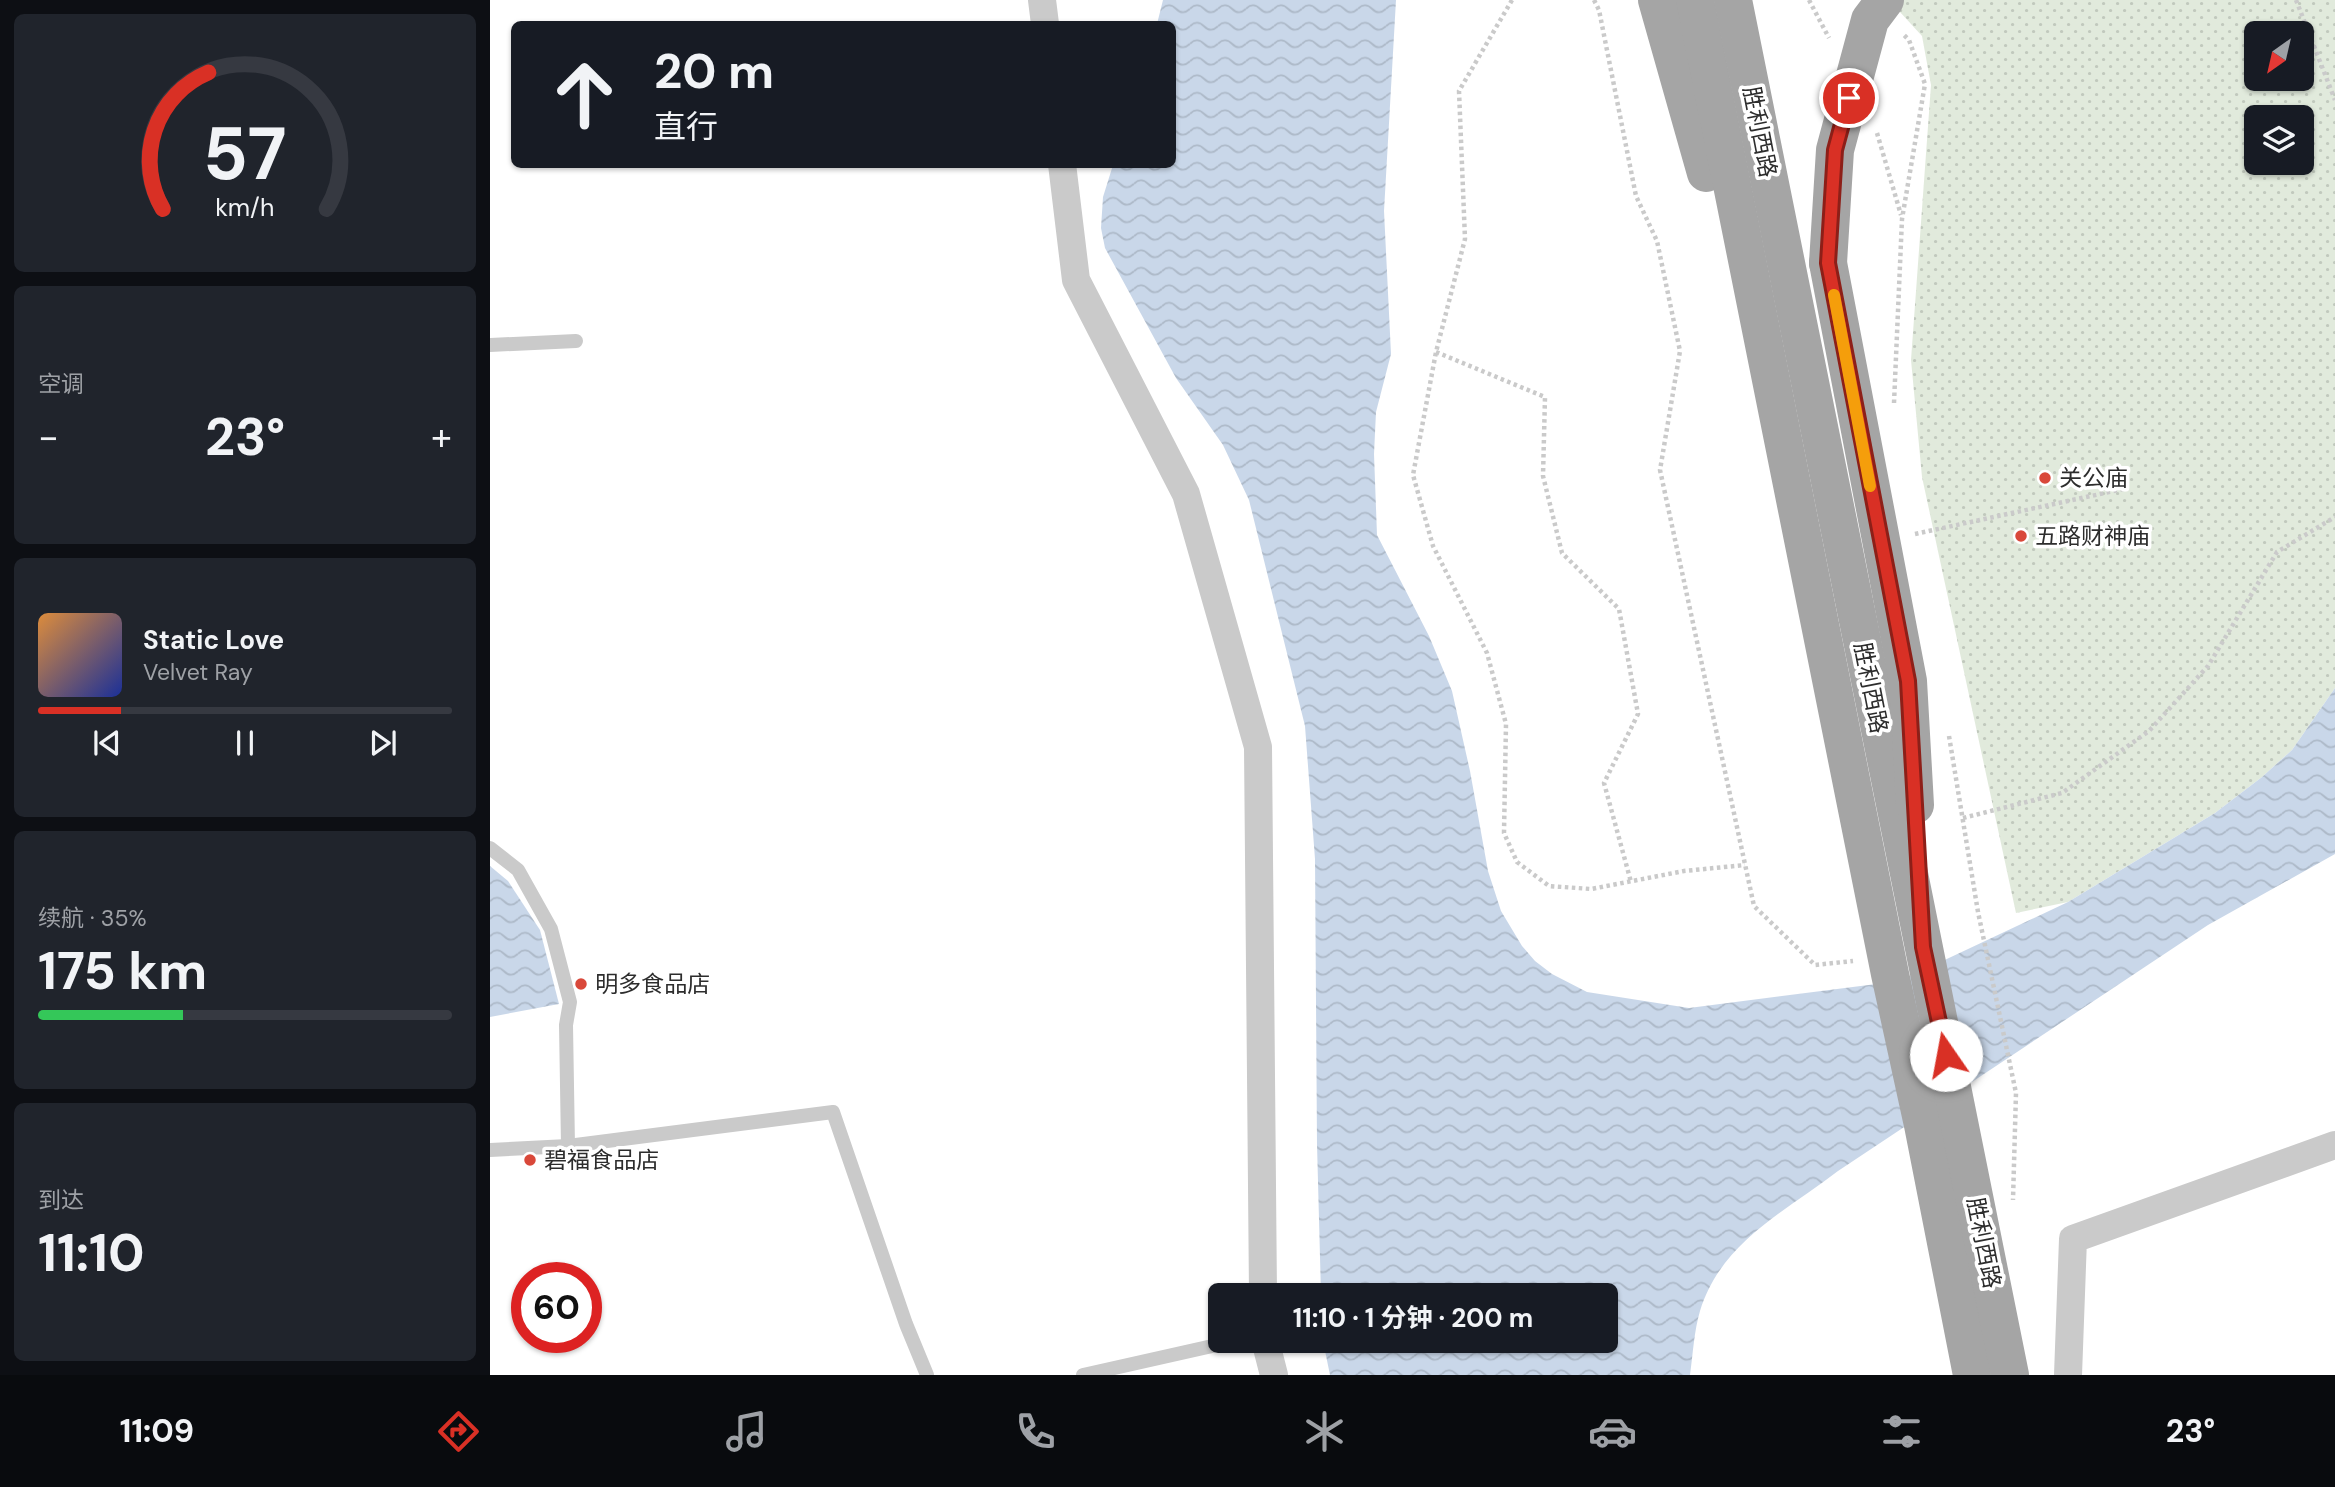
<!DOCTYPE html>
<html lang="zh">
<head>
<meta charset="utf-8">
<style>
	body { margin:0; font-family:"DM Sans","Noto Sans SC",sans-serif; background:#20242c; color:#f1f3f6; height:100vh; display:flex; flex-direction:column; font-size:26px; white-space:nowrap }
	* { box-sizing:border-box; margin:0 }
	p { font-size:23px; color:#9ea1a6 }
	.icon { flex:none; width:38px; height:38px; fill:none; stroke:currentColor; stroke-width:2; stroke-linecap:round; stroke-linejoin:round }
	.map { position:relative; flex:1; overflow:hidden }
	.sheet { display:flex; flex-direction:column; gap:14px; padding:14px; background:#0d0f14; width:490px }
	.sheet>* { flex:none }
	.top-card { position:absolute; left:21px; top:21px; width:665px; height:147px; border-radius:10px; box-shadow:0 2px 5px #0004; background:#171b24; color:#f1f3f6; overflow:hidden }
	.needle { width:46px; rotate:214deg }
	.buttons { position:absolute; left:1754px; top:21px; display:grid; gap:14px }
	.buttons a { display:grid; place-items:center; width:70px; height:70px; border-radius:10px; background:#171b24; box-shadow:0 2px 5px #0004; font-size:35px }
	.speed { position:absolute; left:21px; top:1262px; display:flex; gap:14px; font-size:35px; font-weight:700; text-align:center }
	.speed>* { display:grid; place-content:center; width:91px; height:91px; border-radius:50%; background:#171b24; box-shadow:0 2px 5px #0004; line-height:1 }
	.speed .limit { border:10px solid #d22; background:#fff; color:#111 }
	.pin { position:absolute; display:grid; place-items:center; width:60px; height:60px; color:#fff; margin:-30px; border:4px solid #fff; border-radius:50%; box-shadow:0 2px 7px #0007 }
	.me { position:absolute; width:77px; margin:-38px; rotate:348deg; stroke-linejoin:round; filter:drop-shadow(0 0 5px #0008) }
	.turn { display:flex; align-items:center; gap:24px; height:147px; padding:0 28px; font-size:32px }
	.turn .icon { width:91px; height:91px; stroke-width:2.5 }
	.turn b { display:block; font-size:49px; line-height:60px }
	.big { font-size:52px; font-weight:700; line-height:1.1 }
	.sheet .card { flex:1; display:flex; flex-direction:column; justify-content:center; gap:10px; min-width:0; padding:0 24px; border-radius:10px; background:#20242c }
	.sheet .dial { align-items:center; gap:0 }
	.dial svg { height:182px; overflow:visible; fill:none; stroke:#363941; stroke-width:7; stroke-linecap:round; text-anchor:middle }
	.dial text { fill:#f1f3f6; stroke:none }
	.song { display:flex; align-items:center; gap:21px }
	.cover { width:84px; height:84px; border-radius:10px; background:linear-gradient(135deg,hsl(30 70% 55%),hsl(230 70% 35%)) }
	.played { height:7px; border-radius:4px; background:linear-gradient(90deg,#d93025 20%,#363941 20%) }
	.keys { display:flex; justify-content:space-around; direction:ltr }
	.heat { display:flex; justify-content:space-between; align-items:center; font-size:38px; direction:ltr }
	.charge { height:10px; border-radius:5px; background:linear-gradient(90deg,#34c759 35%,#363941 0) }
	.trip { position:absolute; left:718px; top:1283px; width:410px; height:70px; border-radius:10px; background:#171b24; box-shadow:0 2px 5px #0004; font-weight:700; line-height:70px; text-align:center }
	.dock { display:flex; height:112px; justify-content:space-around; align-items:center; background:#090b0e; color:#9ea1a6 }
	.dock .icon { width:49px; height:49px }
	.dock .on { color:#d93025 }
	.dock b { font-size:32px; color:#f1f3f6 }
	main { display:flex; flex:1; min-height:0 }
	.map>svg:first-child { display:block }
	.park { fill:url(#park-dots); fill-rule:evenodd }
	.water { fill:url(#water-waves) }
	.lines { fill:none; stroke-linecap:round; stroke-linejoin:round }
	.path { stroke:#cacaca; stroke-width:4.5; stroke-dasharray:3.5 3.5; stroke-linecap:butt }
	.service { stroke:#cacaca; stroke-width:14 }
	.minor { stroke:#cacaca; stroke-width:28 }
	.primary { stroke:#a5a5a5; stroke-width:38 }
	.primary-bridge { stroke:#a5a5a5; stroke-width:38 }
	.route-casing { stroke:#8d1f18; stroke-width:18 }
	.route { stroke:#d93025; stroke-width:12 }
	.slow { stroke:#f59e0b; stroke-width:12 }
	.poi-dot { fill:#d9483a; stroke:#fff; stroke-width:2.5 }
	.labels { text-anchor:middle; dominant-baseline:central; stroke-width:7; stroke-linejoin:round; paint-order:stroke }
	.street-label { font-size:23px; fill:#2d2d2d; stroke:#fff }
	.poi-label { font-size:23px; fill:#2d2d2d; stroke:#fff; text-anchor:start }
</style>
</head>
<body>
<main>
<section class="sheet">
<div class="card dial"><svg viewBox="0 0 100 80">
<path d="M14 69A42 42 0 1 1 86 69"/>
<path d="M14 69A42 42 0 0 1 34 9" stroke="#d93025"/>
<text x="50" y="56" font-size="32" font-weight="700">57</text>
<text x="50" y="72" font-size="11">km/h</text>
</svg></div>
<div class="card"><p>空调</p>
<div class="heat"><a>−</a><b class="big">23°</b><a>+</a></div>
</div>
<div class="card">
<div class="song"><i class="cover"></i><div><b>Static Love</b><p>Velvet Ray</p></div></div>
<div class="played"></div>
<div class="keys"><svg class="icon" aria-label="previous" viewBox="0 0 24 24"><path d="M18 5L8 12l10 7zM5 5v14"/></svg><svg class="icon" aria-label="pause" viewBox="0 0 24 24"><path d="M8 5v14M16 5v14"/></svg><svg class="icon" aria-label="next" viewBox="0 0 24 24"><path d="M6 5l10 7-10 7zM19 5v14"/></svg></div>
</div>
<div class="card"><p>续航 · 35%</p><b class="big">175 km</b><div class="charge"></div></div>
<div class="card"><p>到达</p><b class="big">11:10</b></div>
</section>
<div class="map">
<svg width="1845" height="1375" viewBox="0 0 1845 1375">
	<defs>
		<pattern id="park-dots" width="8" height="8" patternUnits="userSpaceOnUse" patternTransform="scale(1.75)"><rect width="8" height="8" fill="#e1eadc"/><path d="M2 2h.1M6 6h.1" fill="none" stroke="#c1c9bd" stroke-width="1.8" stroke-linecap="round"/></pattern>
		<pattern id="water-waves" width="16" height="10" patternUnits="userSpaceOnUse" patternTransform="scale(1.75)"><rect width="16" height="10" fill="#c9d7e9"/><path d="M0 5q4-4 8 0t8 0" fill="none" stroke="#adb9c8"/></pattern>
	</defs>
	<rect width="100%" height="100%" fill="#fff"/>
	<!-- park -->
	<path class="park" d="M1399,0H1845V688L1802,750L1772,777L1725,813L1578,902L1526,913L1432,477L1421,360L1441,85L1432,36ZM1766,33H1811V79H1766ZM1766,117H1811V163H1766Z"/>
	<!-- water -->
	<g class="water">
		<path d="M673,0H906L894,211L901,354L886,412L884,454L887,535L939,636L962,691L980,771L998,871L1011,911L1032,946L1045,961L1062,974L1097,992L1199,1008L1410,981L1578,902L1725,813L1772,777L1802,750L1845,688V854L1718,925L1348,1171C1295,1212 1231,1242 1210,1311C1204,1331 1203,1354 1200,1375H840L833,1341L1115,1340V1295H831L827,1144L825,859L815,726L759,500L733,445L686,378L615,248L611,228L613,197L623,165L682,164V24H667Z"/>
		<path d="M0,866L18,881L50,930L69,1004L0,1017Z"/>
	</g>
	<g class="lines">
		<!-- path -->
		<g class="path">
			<path d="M1022,0L969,91L975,239L946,352L923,475L943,546L997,653L1016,724L1014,833L1027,862L1059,886L1101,889L1194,871L1255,865"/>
			<path d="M1104,0L1109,10L1146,196L1167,241L1190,351L1170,470L1264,906L1325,965L1363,961"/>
			<path d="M1319,0L1339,38"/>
			<path d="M1806,0L1845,100"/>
			<path d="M1387,133L1411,215"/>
			<path d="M946,352L1055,397L1053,476L1072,553L1129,609L1148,714L1114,783L1141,882"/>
			<path d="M1404,403L1412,219L1435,84L1419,40L1413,34"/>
			<path d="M1425,534L1638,488"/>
			<path d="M1459,736L1488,912L1526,1093L1523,1200"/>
			<path d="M1473,818L1572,793L1659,731L1718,666L1787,552L1845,517"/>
		</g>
		<!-- service -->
		<g class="service">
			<path d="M0,345L86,341"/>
			<path d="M0,848L28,870L61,929L80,1002L76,1025L78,1146L343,1112L416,1324L437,1375"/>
			<path d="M0,1150L78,1146"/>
			<path d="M593,1375L749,1340"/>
		</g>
		<!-- minor -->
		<g class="minor">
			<path d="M552,0L555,24"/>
			<path d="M572,164L586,280L696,494L768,747L773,1295"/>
			<path d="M775,1340L784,1375"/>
			<path d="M1578,1375L1583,1239L1845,1145"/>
		</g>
		<!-- primary -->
		<g class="primary">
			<path d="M1167,0L1216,173"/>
			<path d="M1205,0L1400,974L1433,1125L1482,1375"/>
			<path d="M1243,0L1520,1375"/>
			<path d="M1338,263L1418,681L1425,805"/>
		</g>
		<!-- primary-bridge -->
		<path class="primary-bridge" d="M1338,263L1345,150L1380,20L1395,0"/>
	</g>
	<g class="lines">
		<!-- route casing -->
		<g class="route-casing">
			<path id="route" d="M1359,98L1345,150L1338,263L1418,681L1433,947L1456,1055"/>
		</g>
		<!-- route -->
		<use href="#route" class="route"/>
		<!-- slow -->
		<path class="slow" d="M1344,295L1380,486"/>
	</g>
	<!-- markers -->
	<g class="poi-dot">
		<circle cx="1555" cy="478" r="7"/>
		<circle cx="1531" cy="536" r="7"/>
		<circle cx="91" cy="984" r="7"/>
		<circle cx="40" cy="1160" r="7"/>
	</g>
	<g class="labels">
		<!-- street labels -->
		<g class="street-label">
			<text transform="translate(1270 132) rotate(79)">胜利西路</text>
			<text transform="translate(1381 688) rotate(79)">胜利西路</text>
			<text transform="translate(1494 1243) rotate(79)">胜利西路</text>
		</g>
		<!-- poi labels -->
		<g class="poi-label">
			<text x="1569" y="478">关公庙</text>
			<text x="1545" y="536">五路财神庙</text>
			<text x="105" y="984">明多食品店</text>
			<text x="54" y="1160">碧福食品店</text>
		</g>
	</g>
</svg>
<div class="buttons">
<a><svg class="needle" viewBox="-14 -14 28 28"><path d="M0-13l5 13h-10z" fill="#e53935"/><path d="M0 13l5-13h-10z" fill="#9ea1a6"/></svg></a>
<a><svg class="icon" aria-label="layers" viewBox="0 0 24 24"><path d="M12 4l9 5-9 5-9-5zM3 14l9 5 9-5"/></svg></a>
</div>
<div class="speed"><div class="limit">60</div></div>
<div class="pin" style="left:1359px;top:98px;background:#d93025"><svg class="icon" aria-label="arrive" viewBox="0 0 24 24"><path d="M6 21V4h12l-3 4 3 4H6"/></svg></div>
<svg class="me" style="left:1456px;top:1055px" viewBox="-20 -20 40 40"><circle r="19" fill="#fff"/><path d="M0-13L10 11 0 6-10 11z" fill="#d93025"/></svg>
<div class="trip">11:10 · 1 分钟 · 200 m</div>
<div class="top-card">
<div class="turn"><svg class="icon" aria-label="ahead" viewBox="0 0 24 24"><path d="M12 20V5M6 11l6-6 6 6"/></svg><div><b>20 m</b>直行</div></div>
</div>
</div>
</main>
<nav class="dock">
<b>11:09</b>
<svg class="icon on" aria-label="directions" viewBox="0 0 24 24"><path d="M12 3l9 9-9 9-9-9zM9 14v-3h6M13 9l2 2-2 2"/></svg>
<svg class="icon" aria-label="music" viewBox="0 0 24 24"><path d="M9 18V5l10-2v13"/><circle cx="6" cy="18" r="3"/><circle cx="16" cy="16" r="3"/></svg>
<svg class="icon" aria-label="phone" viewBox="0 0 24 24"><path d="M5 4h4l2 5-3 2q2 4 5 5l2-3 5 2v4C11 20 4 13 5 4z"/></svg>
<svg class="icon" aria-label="climate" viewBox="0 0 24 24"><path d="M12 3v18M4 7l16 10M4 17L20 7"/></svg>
<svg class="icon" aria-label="car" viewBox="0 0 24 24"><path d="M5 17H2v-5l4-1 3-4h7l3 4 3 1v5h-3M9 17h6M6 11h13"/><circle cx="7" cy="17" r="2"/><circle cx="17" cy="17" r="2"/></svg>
<svg class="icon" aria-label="filters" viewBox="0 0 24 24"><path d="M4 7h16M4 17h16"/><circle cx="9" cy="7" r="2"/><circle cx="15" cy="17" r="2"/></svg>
<b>23°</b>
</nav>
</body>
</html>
